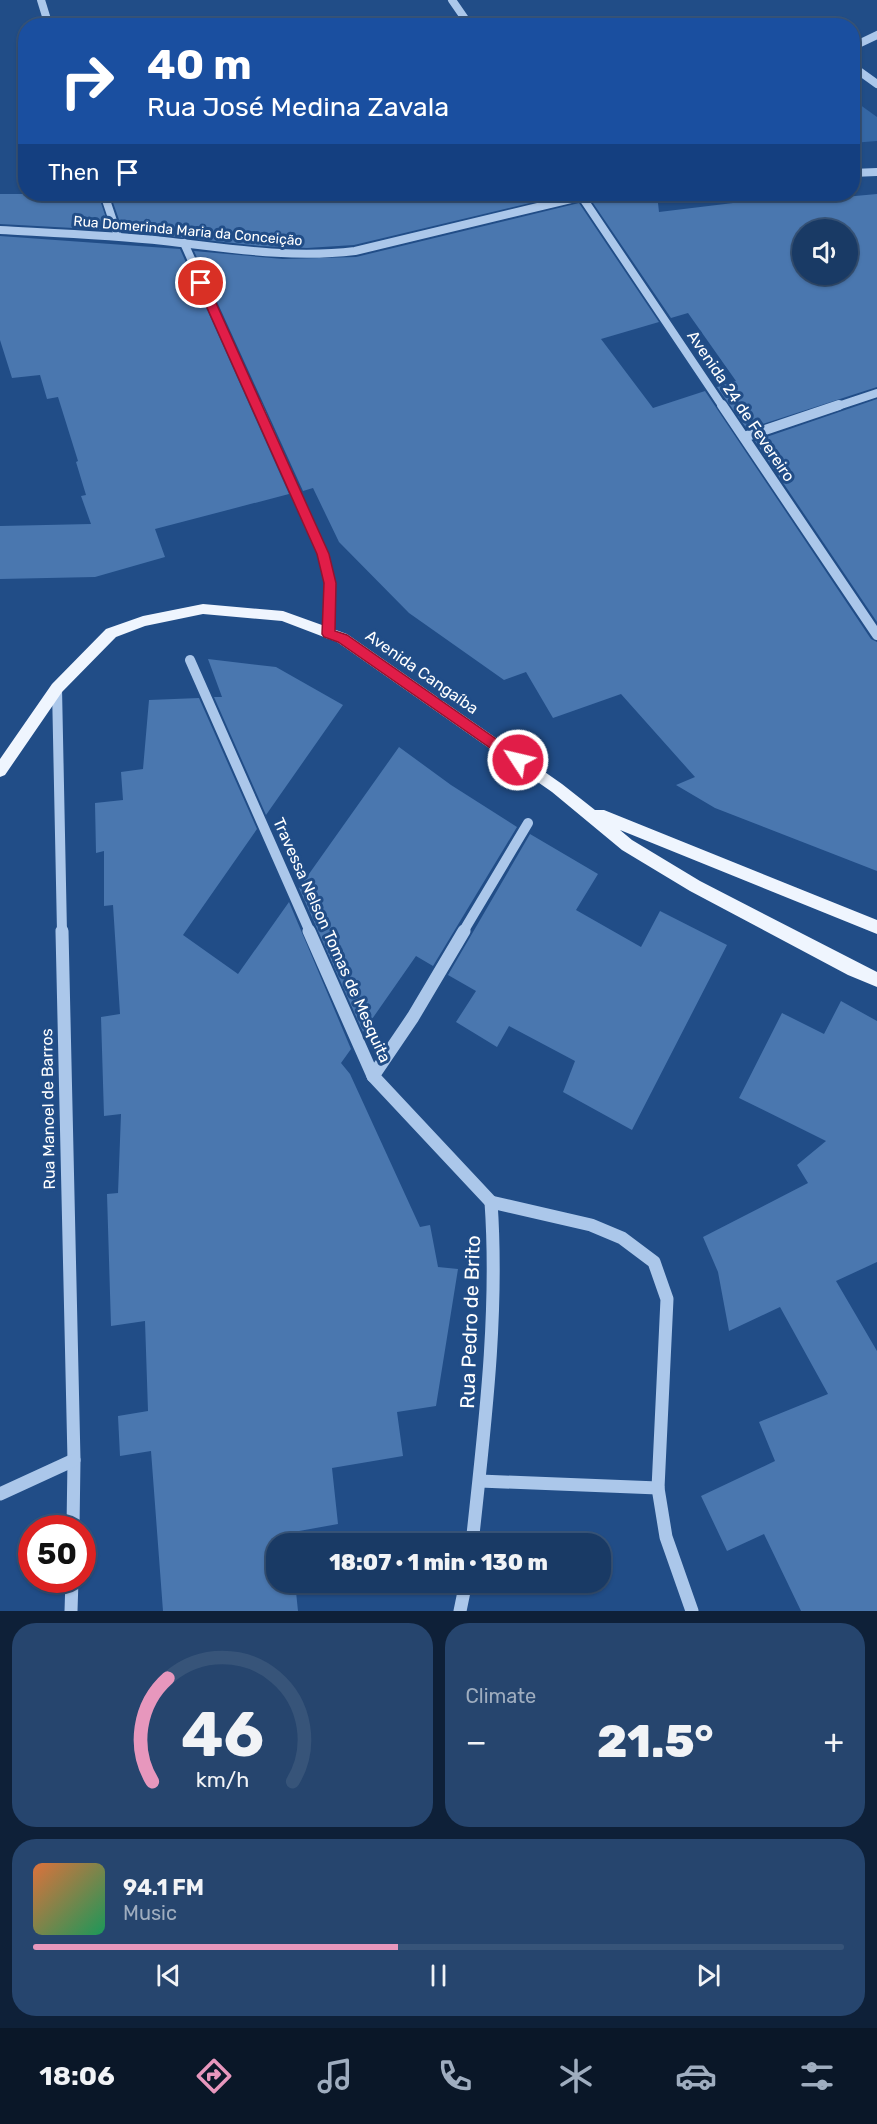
<!DOCTYPE html>
<html lang="en">
<head>
<meta charset="utf-8">
<style>
	body { margin:0; font-family:Rubik,sans-serif; background:#26456e; color:#f1f3f6; height:100vh; display:flex; flex-direction:column; font-size:22px; white-space:nowrap }
	* { box-sizing:border-box; margin:0 }
	p { font-size:20px; color:#9fadbf }
	.icon { flex:none; width:33px; height:33px; fill:none; stroke:currentColor; stroke-width:2; stroke-linecap:round; stroke-linejoin:round }
	.map { position:relative; height:1611px; overflow:hidden }
	.details { display:flex; flex-direction:column; gap:12px; padding:12px; background:#0e2038; flex:1 }
	.details>* { flex:none }
	.hud { position:absolute; left:18px; top:18px; width:842px; height:183px; border-radius:24px; box-shadow:0 2px 4px #0004,0 0 0 2px #375479; background:#1a4fa0; color:#fff; overflow:hidden }
	.buttons { position:absolute; left:792px; top:219px; display:grid; gap:12px }
	.buttons a { display:grid; place-items:center; width:66px; height:66px; border-radius:50%; background:#193a65; box-shadow:0 2px 4px #0004,0 0 0 2px #375479; font-size:30px }
	.speed { position:absolute; left:18px; top:1515px; display:flex; gap:12px; font-size:30px; font-weight:700; text-align:center }
	.speed>* { display:grid; place-content:center; width:78px; height:78px; border-radius:50%; background:#193a65; box-shadow:0 2px 4px #0004,0 0 0 2px #375479; line-height:1 }
	.speed .limit { border:9px solid #d22; background:#fff; color:#111 }
	.pin { position:absolute; display:grid; place-items:center; width:51px; height:51px; color:#fff; margin:-26px; border:3px solid #fff; border-radius:50%; box-shadow:0 2px 6px #0007 }
	.me { position:absolute; width:66px; margin:-33px; rotate:305deg; stroke-linejoin:round; filter:drop-shadow(0 0 4px #0008) }
	.turn { display:flex; align-items:center; gap:21px; height:126px; padding:0 30px; font-size:27px }
	.turn .icon { width:78px; height:78px; stroke-width:2.5 }
	.turn b { display:block; font-size:42px; line-height:51px }
	.then { display:flex; align-items:center; height:57px; padding:0 30px; background:#0003; gap:12px; font-size:22px }
	.big { font-size:45px; font-weight:800; line-height:1.1 }
	.details .card { flex:1; display:flex; flex-direction:column; justify-content:center; gap:9px; min-width:0; padding:0 21px; border-radius:24px; background:#26456e }
	.details .dial { align-items:center; gap:0 }
	.dial svg { height:156px; overflow:visible; fill:none; stroke:#375479; stroke-width:7; stroke-linecap:round; text-anchor:middle }
	.dial text { fill:#f1f3f6; stroke:none }
	.song { display:flex; align-items:center; gap:18px }
	.cover { width:72px; height:72px; border-radius:9px; background:linear-gradient(135deg,hsl(20 70% 55%),hsl(150 70% 35%)) }
	.played { height:6px; border-radius:3px; background:linear-gradient(90deg,#e797bd 45%,#375479 45%) }
	.keys { display:flex; justify-content:space-around; direction:ltr }
	.heat { display:flex; justify-content:space-between; align-items:center; font-size:33px; direction:ltr }
	.details .tiles { flex:1; display:grid; gap:12px; grid-template-columns:1fr 1fr }
	.card:last-child { grid-column:span 2 }
	.trip { position:absolute; left:266px; top:1533px; width:345px; height:60px; border-radius:24px; background:#193a65; box-shadow:0 2px 4px #0004,0 0 0 2px #375479; font-weight:800; line-height:60px; text-align:center }
	.tabs { display:flex; height:96px; justify-content:space-around; align-items:center; background:#0a1728; color:#9fadbf }
	.tabs .icon { width:42px; height:42px }
	.tabs .selected { color:#e797bd }
	.tabs b { font-size:27px; color:#f1f3f6 }
	.map>svg:first-child { display:block }
	.green { fill:#3567a4 }
	.building { fill:#4a77af; fill-rule:evenodd }
	.lines { fill:none; stroke-linecap:round; stroke-linejoin:round }
	.minor-far2 { stroke:#abc7ea; stroke-width:8 }
	.minor-far1 { stroke:#abc7ea; stroke-width:10 }
	.minor { stroke:#abc7ea; stroke-width:13 }
	.major { fill:#eff5fe; fill-rule:evenodd }
	.route { fill:#e11d48; stroke:#92132f; stroke-width:1.5 }
	.labels { text-anchor:middle; dominant-baseline:central; stroke-width:6; stroke-linejoin:round; paint-order:stroke }
	.far-street-label { font-size:14px; fill:#fff; stroke:#214d87 }
	.street-label { font-size:16px; fill:#fff; stroke:#214d87 }
	.near-street-label { font-size:20px; fill:#fff; stroke:#214d87 }
</style>
</head>
<body>
<div class="map">
<svg width="877" height="1611" viewBox="0 0 877 1611">
	<rect width="100%" height="100%" fill="#214d87"/>
	<!-- green -->
	<path class="green" d="M852,99L877,117V141L852,143Z"/>
	<!-- building -->
	<g class="building">
		<path d="M0,194H98L110,230L0,224Z"/>
		<path d="M110,194H568L354,245L307,248L260,246L123,231Z"/>
		<path d="M598,194H657L659,212L806,194L811,200L877,194V387L747,429L717,387L736,381L688,313L671,318L591,200L597,198ZM802,230H848V274H802Z"/>
		<path d="M579,203L659,322L601,339L653,408L705,391L871,639L877,642V871L715,808L676,785L695,777L621,694L553,718L526,672L504,680L409,613L339,542L313,488L303,491L194,251L283,259L356,257Z"/>
		<path d="M0,236L180,249L289,494L155,529L165,557L95,577L0,579V526L91,524L81,496L86,495L76,462L78,461L58,397L47,399L40,375L12,378L0,340Z"/>
		<path d="M877,399V622L755,441Z"/>
		<path d="M208,659L276,667L343,705L266,815L214,697H222Z"/>
		<path d="M199,698L257,829L183,935L238,974L289,902L351,1049L341,1063L350,1074L420,1227L430,1225L438,1267L458,1269L436,1406L397,1412L403,1456L332,1468L338,1524L288,1533L289,1544H276V1582H295L298,1611H163L151,1451L120,1456L118,1416L148,1411L145,1321L111,1326L107,1194L118,1193L121,1114L104,1116L101,1017L120,1014L113,905L104,906V851L96,853L95,803L123,800L121,772L143,769L149,700Z"/>
		<path d="M399,747L451,785L517,827L433,966L416,956L363,1032L299,888Z"/>
		<path d="M530,834L598,874L576,910L641,947L660,911L727,945L632,1130L563,1092L575,1061L509,1026L497,1047L456,1022L476,991L448,975Z"/>
		<path d="M841,1001L877,1021V1262L836,1281L877,1351V1611H801L764,1534L727,1551L701,1496L775,1461L759,1422L828,1394L780,1307L729,1331L718,1272L703,1237L808,1183L797,1165L826,1141L739,1098L782,1013L824,1034Z"/>
	</g>
	<g class="lines">
		<!-- minor-far2 -->
		<g class="minor-far2">
			<path d="M41,0L49,26"/>
			<path d="M452,0L470,26"/>
			<path d="M852,47L877,35"/>
			<path d="M852,66L877,84"/>
			<path d="M852,173L877,172"/>
			<path d="M104,194L118,236"/>
			<path d="M580,194L723,407"/>
			<path d="M0,230C55,233 110,235 164,241C228,248 290,259 355,251L592,194"/>
			<path d="M184,243L257,407"/>
			<path d="M835,407L877,393"/>
		</g>
		<!-- minor-far1 -->
		<g class="minor-far1">
			<path d="M257,405L323,554L330,583L329,634"/>
			<path d="M722,405L877,635"/>
			<path d="M744,437L839,405"/>
			<path d="M190,660L310,932"/>
			<path d="M57,688L62,932"/>
			<path d="M463,932L528,823"/>
		</g>
		<!-- minor -->
		<g class="minor">
			<path d="M62,931L74,1460L73,1528"/>
			<path d="M309,931L373,1076L491,1202"/>
			<path d="M373,1076L413,1017L464,931"/>
			<path d="M480,1481L658,1488"/>
			<path d="M0,1494L74,1460"/>
			<path d="M472,1544C484,1431 499,1316 491,1202L591,1225L622,1238L654,1262L667,1299L658,1488L666,1537L692,1611"/>
			<path d="M71,1611L72,1580"/>
			<path d="M460,1611L466,1582"/>
		</g>
		<!-- major -->
		<path class="major" d="M203,604L283,611L347,634L562,784L595,810H604L877,920V934L620,830L632,840L700,881L877,972V987L848,975L690,891L622,850L552,792L337,642L282,621L203,614L145,626L116,637L62,692L5,775L0,777V759L52,684L106,629L143,616Z"/>
	</g>
	<!-- route -->
	<path class="route" d="M201,279L207,283L329,554L336,583L335,631L347,635L522,757L524,760L522,764H513L338,642L324,637L322,634L324,583L317,554L196,283Z"/>
	<g class="labels">
		<!-- far-street labels -->
		<g class="far-street-label">
			<text transform="translate(188 231) rotate(5)">Rua Domerinda Maria da Conceição</text>
		</g>
		<!-- street labels -->
		<g class="street-label">
			<text transform="translate(741 406) rotate(56)">Avenida 24 de Fevereiro</text>
			<text transform="translate(422 672) rotate(35)">Avenida Cangaíba</text>
			<text transform="translate(332 940) rotate(66)">Travessa Nelson Tomas de Mesquita</text>
			<text transform="translate(48 1109) rotate(-91)">Rua Manoel de Barros</text>
		</g>
		<!-- near-street labels -->
		<g class="near-street-label">
			<text transform="translate(470 1322) rotate(-88)">Rua Pedro de Brito</text>
		</g>
	</g>
</svg>
<div class="buttons">
<a><svg class="icon" aria-label="sound" viewBox="0 0 24 24"><path d="M4 9h4l5-4v14l-5-4H4zM17 9q2 3 0 6"/></svg></a>
</div>
<div class="speed"><div class="limit">50</div></div>
<div class="pin" style="left:201px;top:283px;background:#d93025"><svg class="icon" aria-label="arrive" viewBox="0 0 24 24"><path d="M6 21V4h12l-3 4 3 4H6"/></svg></div>
<svg class="me" style="left:518px;top:760px" viewBox="-20 -20 40 40"><circle r="17" fill="#e11d48" stroke="#fff" stroke-width="3"/><path d="M0-11L8 9 0 5-8 9z" fill="#fff"/></svg>
<div class="trip">18:07 · 1 min · 130 m</div>
<div class="hud">
<div class="turn"><svg class="icon" aria-label="right" viewBox="0 0 24 24"><path d="M7 20v-9h11M14 6l5 5-5 5"/></svg><div><b>40 m</b>Rua José Medina Zavala</div></div>
<div class="then">Then<svg class="icon" aria-label="arrive" viewBox="0 0 24 24"><path d="M6 21V4h12l-3 4 3 4H6"/></svg></div>
</div>
</div>
<section class="details">
<div class="tiles">
<div class="card dial"><svg viewBox="0 0 100 80">
<path d="M14 69A42 42 0 1 1 86 69"/>
<path d="M14 69A42 42 0 0 1 22 16" stroke="#e797bd"/>
<text x="50" y="56" font-size="32" font-weight="700">46</text>
<text x="50" y="72" font-size="11">km/h</text>
</svg></div>
<div class="card"><p>Climate</p>
<div class="heat"><a>−</a><b class="big">21.5°</b><a>+</a></div>
</div>
<div class="card">
<div class="song"><i class="cover"></i><div><b>94.1 FM</b><p>Music</p></div></div>
<div class="played"></div>
<div class="keys"><svg class="icon" aria-label="previous" viewBox="0 0 24 24"><path d="M18 5L8 12l10 7zM5 5v14"/></svg><svg class="icon" aria-label="pause" viewBox="0 0 24 24"><path d="M8 5v14M16 5v14"/></svg><svg class="icon" aria-label="next" viewBox="0 0 24 24"><path d="M6 5l10 7-10 7zM19 5v14"/></svg></div>
</div>
</div>
</section>
<nav class="tabs">
<b>18:06</b>
<svg class="icon selected" aria-label="directions" viewBox="0 0 24 24"><path d="M12 3l9 9-9 9-9-9zM9 14v-3h6M13 9l2 2-2 2"/></svg>
<svg class="icon" aria-label="music" viewBox="0 0 24 24"><path d="M9 18V5l10-2v13"/><circle cx="6" cy="18" r="3"/><circle cx="16" cy="16" r="3"/></svg>
<svg class="icon" aria-label="phone" viewBox="0 0 24 24"><path d="M5 4h4l2 5-3 2q2 4 5 5l2-3 5 2v4C11 20 4 13 5 4z"/></svg>
<svg class="icon" aria-label="climate" viewBox="0 0 24 24"><path d="M12 3v18M4 7l16 10M4 17L20 7"/></svg>
<svg class="icon" aria-label="car" viewBox="0 0 24 24"><path d="M5 17H2v-5l4-1 3-4h7l3 4 3 1v5h-3M9 17h6M6 11h13"/><circle cx="7" cy="17" r="2"/><circle cx="17" cy="17" r="2"/></svg>
<svg class="icon" aria-label="filters" viewBox="0 0 24 24"><path d="M4 7h16M4 17h16"/><circle cx="9" cy="7" r="2"/><circle cx="15" cy="17" r="2"/></svg>
</nav>
</body>
</html>
